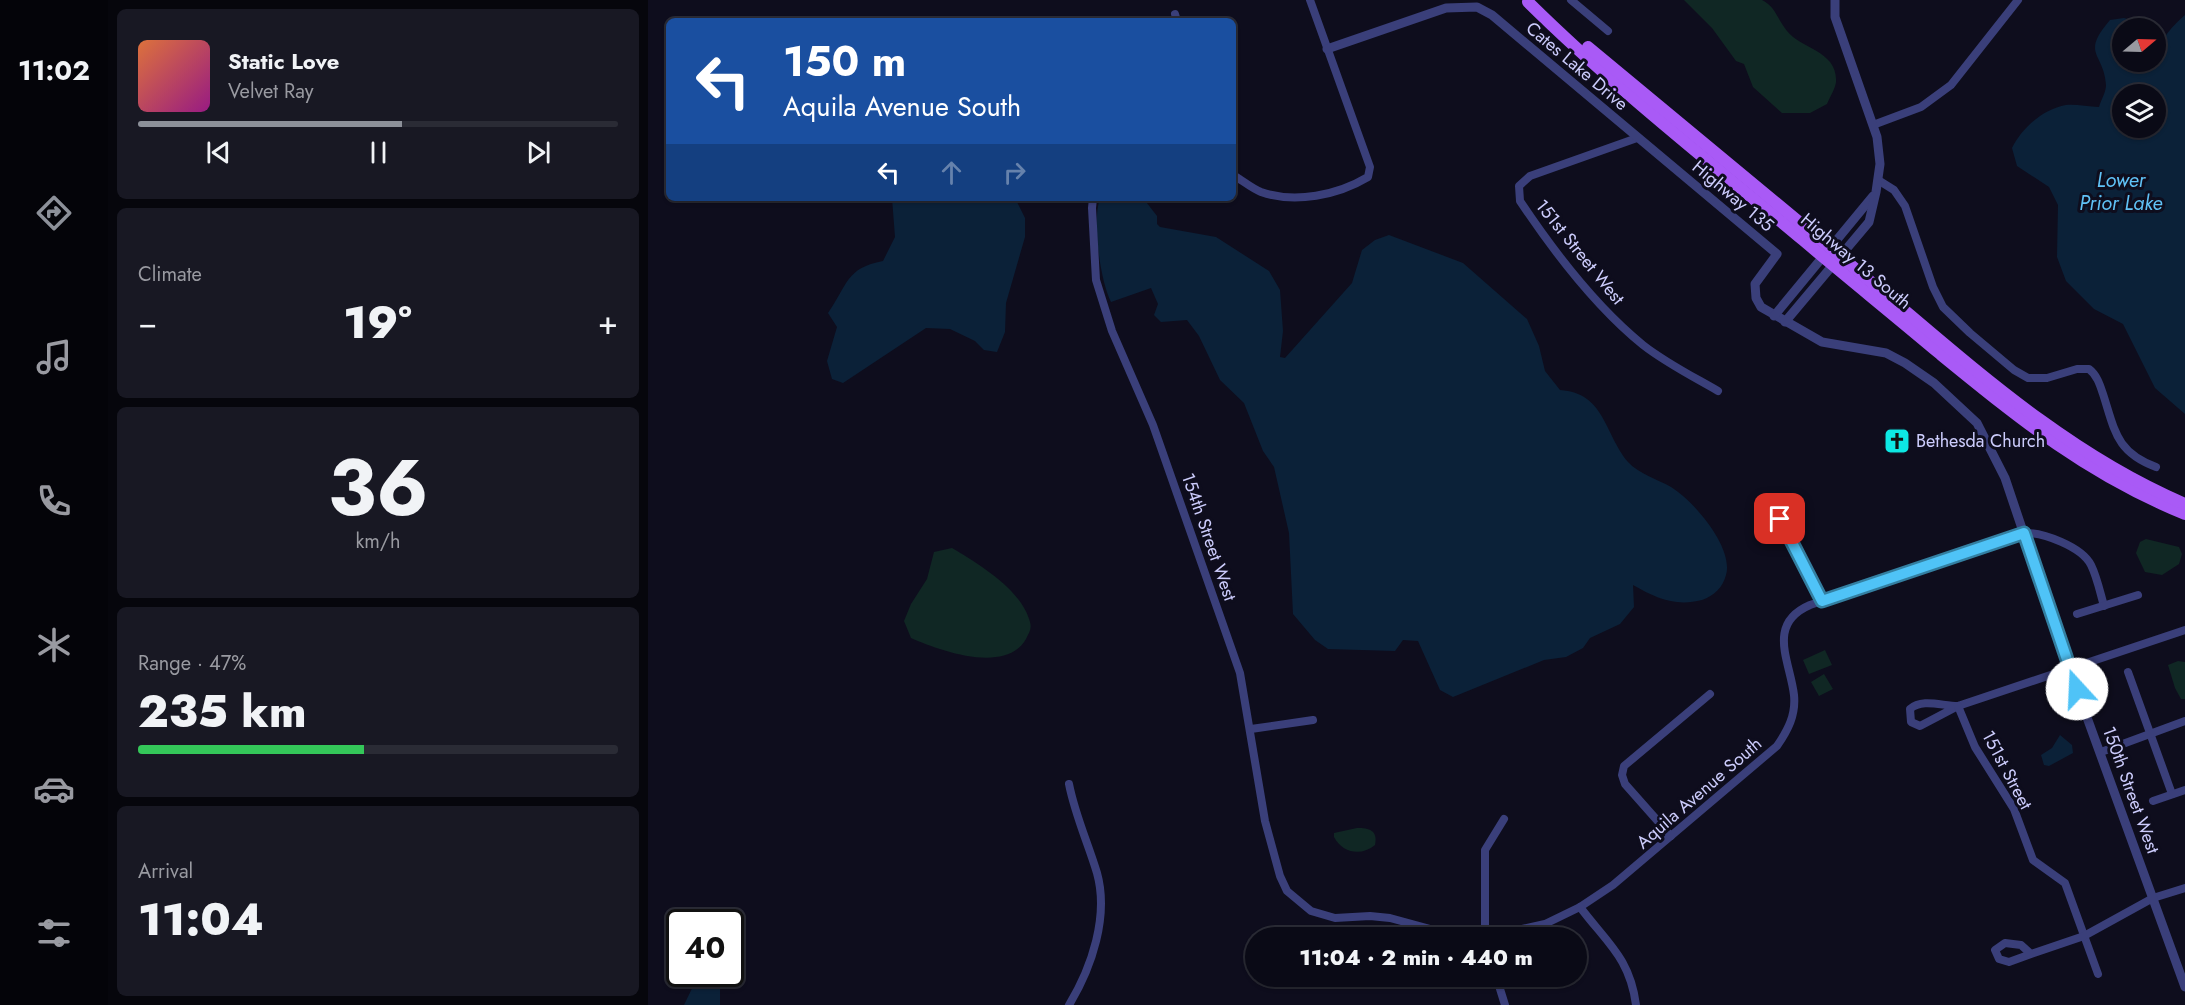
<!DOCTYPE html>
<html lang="en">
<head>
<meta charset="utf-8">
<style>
	body { margin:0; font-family:Jost,sans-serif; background:#181823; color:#f1f3f6; height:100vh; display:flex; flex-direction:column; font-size:22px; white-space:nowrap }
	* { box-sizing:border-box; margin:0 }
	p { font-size:20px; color:#999aa1 }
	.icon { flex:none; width:33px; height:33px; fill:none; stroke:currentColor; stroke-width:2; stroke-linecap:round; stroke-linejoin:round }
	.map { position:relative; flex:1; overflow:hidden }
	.side { display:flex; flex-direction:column; gap:9px; padding:9px; background:#06060c; width:540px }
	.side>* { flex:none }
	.banner { position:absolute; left:18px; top:18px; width:570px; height:183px; border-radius:9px; box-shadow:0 2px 4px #0004,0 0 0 2px #2a2b35; background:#1a4fa0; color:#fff; overflow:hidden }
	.needle { width:39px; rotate:71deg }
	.controls { position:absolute; left:1464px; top:18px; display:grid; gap:12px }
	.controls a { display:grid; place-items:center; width:54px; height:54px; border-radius:50%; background:#0a0a16; box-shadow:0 2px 4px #0004,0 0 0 2px #2a2b35; font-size:30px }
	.speed { position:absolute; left:18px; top:909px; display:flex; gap:12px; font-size:30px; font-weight:700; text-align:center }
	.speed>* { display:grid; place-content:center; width:78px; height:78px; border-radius:50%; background:#0a0a16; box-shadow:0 2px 4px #0004,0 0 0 2px #2a2b35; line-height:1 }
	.speed .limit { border:3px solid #111; border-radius:9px; background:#fff; color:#111 }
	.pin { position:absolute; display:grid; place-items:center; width:51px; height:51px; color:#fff; margin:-26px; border-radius:12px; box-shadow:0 3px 9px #0006 }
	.me { position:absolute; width:66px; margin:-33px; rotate:340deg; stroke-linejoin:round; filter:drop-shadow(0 0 4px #0008) }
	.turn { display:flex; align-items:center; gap:21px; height:126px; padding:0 18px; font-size:27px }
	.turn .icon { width:78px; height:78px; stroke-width:2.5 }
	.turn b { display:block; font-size:42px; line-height:51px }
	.lanes { display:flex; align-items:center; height:57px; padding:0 18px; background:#0003; justify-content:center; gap:30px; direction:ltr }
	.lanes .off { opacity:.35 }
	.big { font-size:45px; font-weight:800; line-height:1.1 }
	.side .card { flex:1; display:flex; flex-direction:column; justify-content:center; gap:9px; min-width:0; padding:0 21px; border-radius:9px; background:#181823 }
	.side .dial { align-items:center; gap:0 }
	.dial b { font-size:78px; line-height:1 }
	.song { display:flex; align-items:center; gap:18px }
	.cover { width:72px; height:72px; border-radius:9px; background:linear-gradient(135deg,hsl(20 70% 55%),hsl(310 70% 35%)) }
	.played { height:6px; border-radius:3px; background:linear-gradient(90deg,#8c9099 55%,#2a2b35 55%) }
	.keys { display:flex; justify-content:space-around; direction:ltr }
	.heat { display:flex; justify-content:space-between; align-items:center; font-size:33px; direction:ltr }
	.charge { height:9px; border-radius:4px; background:linear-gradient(90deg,#34c759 47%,#2a2b35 0) }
	.trip { position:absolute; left:597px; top:927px; width:342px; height:60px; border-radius:30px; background:#0a0a16; box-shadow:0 2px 4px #0004,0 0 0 2px #2a2b35; font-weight:800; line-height:60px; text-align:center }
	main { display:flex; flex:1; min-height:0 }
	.tab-bar { display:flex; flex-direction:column; width:108px; justify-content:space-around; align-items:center; background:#040409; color:#999aa1 }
	.tab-bar .icon { width:42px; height:42px }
	.tab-bar .selected { color:#8c9099 }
	.tab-bar b { font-size:27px; color:#f1f3f6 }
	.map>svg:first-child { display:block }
	.green { fill:#102724 }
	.water { fill:#0b2138; fill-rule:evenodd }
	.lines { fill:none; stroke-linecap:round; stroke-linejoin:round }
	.minor { stroke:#3a3f7a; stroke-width:8 }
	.tertiary { stroke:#3a3f7a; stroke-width:9 }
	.primary { stroke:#a95af6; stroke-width:12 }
	.route-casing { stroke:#337fa1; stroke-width:15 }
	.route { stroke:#4fc3f7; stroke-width:10 }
	.labels { text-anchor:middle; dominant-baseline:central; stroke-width:6; stroke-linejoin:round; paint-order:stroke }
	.street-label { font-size:18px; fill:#ccccfc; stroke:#0e0d1d }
	.poi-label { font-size:18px; fill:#ccccfc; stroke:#0e0d1d; text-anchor:start }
	.water-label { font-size:20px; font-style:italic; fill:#60c2f6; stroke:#0e0d1d }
</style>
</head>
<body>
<main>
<nav class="tab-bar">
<b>11:02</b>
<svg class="icon selected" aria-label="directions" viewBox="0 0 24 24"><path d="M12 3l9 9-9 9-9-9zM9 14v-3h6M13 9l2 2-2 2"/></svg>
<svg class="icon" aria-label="music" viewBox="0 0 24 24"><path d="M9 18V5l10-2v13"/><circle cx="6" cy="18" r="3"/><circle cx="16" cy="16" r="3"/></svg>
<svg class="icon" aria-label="phone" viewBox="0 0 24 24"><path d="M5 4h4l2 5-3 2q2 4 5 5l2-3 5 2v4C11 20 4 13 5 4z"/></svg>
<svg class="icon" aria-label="climate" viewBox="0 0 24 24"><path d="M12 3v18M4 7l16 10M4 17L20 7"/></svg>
<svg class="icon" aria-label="car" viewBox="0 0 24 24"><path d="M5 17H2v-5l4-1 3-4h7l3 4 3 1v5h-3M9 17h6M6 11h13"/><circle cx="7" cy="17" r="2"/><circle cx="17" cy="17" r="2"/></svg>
<svg class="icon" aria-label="filters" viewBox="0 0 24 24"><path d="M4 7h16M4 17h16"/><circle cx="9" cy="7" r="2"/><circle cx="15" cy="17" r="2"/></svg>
</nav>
<section class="side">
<div class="card">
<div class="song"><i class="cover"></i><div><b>Static Love</b><p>Velvet Ray</p></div></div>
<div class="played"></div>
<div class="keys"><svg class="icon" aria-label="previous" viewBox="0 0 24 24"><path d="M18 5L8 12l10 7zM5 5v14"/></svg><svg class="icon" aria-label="pause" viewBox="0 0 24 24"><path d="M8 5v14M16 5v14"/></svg><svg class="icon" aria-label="next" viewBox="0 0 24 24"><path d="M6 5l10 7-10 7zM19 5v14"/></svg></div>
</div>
<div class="card"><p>Climate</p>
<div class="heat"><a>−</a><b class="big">19°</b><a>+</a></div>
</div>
<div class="card dial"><b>36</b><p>km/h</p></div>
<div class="card"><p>Range · 47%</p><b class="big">235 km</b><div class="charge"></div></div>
<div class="card"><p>Arrival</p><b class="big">11:04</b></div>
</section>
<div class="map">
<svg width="1537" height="1005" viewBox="0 0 1537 1005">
	<rect width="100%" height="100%" fill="#0e0d1d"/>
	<!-- green -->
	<g class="green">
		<path d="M1036,0H1114C1128,7 1129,19 1139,31C1153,49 1190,51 1188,82C1187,89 1182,97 1179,104L1162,113H1134L1105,87L1096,64L1088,61L1064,28Z"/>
		<path d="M1498,539L1531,547L1534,554L1531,564L1514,575L1497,572L1488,553L1492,542Z"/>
		<path d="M304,548C331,564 374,590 382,622C384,629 381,633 378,639C358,675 290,650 263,638L256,621L263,604L279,579L286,552Z"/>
		<path d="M1177,650L1184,665L1161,674L1155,660Z"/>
		<path d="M1530,661L1537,662V699H1533L1527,688L1520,665Z"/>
		<path d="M1176,674L1185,689L1171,696L1163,682Z"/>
		<path d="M709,828C721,828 730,830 727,845C714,856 695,854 686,837V833Z"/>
	</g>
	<!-- water -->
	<g class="water">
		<path d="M1537,15V414L1507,388L1475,324L1446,309L1418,281L1409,257L1410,205L1401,187L1369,166L1364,148C1374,128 1395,109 1418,105C1428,104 1440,107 1451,107C1453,100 1458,92 1458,85C1456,52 1432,55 1462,20L1476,18L1491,22L1494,28H1474V62H1508C1508,44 1523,27 1537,15ZM1474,94H1508V128H1474Z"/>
		<path d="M244,198H367L377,218V237L358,303L357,332L349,352L336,350L327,341L302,329L278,328L195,383L184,379L179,361L189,327L180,313C200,284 198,268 235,261L247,237Z"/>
		<path d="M452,198H495L509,216V224L512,227L568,237L621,271L632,290L635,331L632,357L637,358L704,283L714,250L727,240L741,235L815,263L879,319L891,346L897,371L912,390C957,393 956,433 980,462C991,474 1009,479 1023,487C1046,501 1086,548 1078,575C1075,587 1066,596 1054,600C1027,607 1008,598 985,585L986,607L972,624L942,638L935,648L918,657L896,660L805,697L792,690L770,641L755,640L747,651L680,649L667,640L645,614L641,533L626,467L615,451L596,403L572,380L551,336L539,320L513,322L506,315L510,304L503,288L463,302C452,280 444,222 452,198Z"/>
		<path d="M1412,735L1424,745L1425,753L1401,766L1396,765L1393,755L1404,748Z"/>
		<path d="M51,974H72V1005H36Z"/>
	</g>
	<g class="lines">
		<!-- minor -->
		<g class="minor">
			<path d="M923,0L960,31"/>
			<path d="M527,14L529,21"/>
			<path d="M1225,125L1273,107L1303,85L1370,0"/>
			<path d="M989,138L882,176L871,186L872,201C906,252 947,306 995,345C1018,363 1044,376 1070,391"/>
			<path d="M585,175C594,180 603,188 613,192C647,204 690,195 720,177L722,167L662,0"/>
			<path d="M1230,180L1246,190L1257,206L1285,287L1295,307L1322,333L1366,370L1380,378H1399L1429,369H1441C1449,375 1452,385 1455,394C1467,431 1468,452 1508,467"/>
			<path d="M445,198L444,208L448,280L464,331L505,425L592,673L617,821L632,876L639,891L663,911L687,918L722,916L742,918L786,930L814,933L860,932L897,924L932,907L965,885L1129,746C1140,730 1148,715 1146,695C1142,661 1118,624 1162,605L1376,533C1395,532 1434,547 1443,565C1449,577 1452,592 1456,606"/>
			<path d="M1125,502L1174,601"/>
			<path d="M1429,614L1490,595"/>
			<path d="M1480,672L1524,794"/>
			<path d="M1310,706C1294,706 1274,698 1262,709L1263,722L1272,726L1310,706L1537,630"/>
			<path d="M1310,706L1327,747L1366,809L1385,860L1417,883L1450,974"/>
			<path d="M603,729L665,720"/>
			<path d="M1453,752L1537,721"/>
			<path d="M421,784C427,815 440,843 449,873C461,916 444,967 421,1005"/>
			<path d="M1505,801L1537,790"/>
			<path d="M1023,836L977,784L974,775L976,766L1062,694"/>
			<path d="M932,907C959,943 982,958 988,1005"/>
			<path d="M837,938V850L856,819"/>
			<path d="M1383,954L1361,962L1351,959L1347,950L1357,943L1373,945L1383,954L1436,936L1505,898L1537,888"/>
			<path d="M848,976L857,1005"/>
		</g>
		<!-- tertiary -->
		<g class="tertiary">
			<path d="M679,49L798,8L829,7L844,15L1129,254L1107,284L1108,298L1113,307L1174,342L1238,353L1257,363L1286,383L1329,423L1357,478L1421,668L1537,987"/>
			<path d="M1126,316L1225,196"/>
			<path d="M1137,322L1221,222L1228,192L1232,164L1229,137L1187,17V0"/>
		</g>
		<!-- primary -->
		<g class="primary">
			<path d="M880,2C966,87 1062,162 1155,240C1200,278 1246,315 1291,353C1372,419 1439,474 1537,514"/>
			<path d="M940,47C1034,125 1129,203 1223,282C1322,365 1417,453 1537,504"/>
		</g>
	</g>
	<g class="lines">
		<!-- route casing -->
		<g class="route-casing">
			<path id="route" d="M1132,519L1174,601L1376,533L1429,689"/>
		</g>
		<!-- route -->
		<use href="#route" class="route"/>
	</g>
	<!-- icons -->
	<defs>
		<g id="church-square" transform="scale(1.35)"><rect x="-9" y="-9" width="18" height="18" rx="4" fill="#0de8e4" stroke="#0e0d1d"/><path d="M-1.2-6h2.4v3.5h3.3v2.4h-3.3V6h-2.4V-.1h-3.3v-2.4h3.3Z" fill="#111"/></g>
	</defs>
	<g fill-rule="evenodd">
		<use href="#church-square" x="1249" y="441"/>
	</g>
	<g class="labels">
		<!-- street labels -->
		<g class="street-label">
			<text transform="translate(929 66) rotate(40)">Cates Lake Drive</text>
			<text transform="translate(1085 196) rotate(40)">Highway 135</text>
			<text transform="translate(932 252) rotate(51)">151st Street West</text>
			<text transform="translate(1208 261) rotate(40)">Highway 13 South</text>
			<text transform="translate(561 537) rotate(71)">154th Street West</text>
			<text transform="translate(1359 770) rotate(62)">151st Street</text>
			<text transform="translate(1483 790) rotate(70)">150th Street West</text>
			<text transform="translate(1051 793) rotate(-41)">Aquila Avenue South</text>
		</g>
		<!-- poi labels -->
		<g class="poi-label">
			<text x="1268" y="441">Bethesda Church</text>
		</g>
		<!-- water labels -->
		<g class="water-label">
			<text x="1473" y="180">Lower<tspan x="1473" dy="23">Prior Lake</tspan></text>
		</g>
	</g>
</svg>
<div class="controls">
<a><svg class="needle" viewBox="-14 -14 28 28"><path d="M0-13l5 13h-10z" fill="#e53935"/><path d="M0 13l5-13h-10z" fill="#999aa1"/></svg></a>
<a><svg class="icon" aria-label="layers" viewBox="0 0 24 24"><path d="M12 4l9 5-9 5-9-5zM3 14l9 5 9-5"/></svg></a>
</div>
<div class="speed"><div class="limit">40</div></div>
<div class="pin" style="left:1132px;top:519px;background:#d93025"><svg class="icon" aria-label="arrive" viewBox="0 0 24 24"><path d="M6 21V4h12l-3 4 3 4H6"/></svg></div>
<svg class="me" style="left:1429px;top:689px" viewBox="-20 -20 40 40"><circle r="19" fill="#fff"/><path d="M0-13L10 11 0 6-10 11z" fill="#4fc3f7"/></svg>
<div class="trip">11:04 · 2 min · 440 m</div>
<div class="banner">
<div class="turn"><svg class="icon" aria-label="left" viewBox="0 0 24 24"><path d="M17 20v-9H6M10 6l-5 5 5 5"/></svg><div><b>150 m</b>Aquila Avenue South</div></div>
<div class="lanes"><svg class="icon" aria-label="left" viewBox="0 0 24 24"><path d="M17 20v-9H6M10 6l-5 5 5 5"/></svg><svg class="icon off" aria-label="ahead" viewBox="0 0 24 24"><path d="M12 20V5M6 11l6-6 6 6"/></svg><svg class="icon off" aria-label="right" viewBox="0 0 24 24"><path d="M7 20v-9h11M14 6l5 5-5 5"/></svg></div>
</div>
</div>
</main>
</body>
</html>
